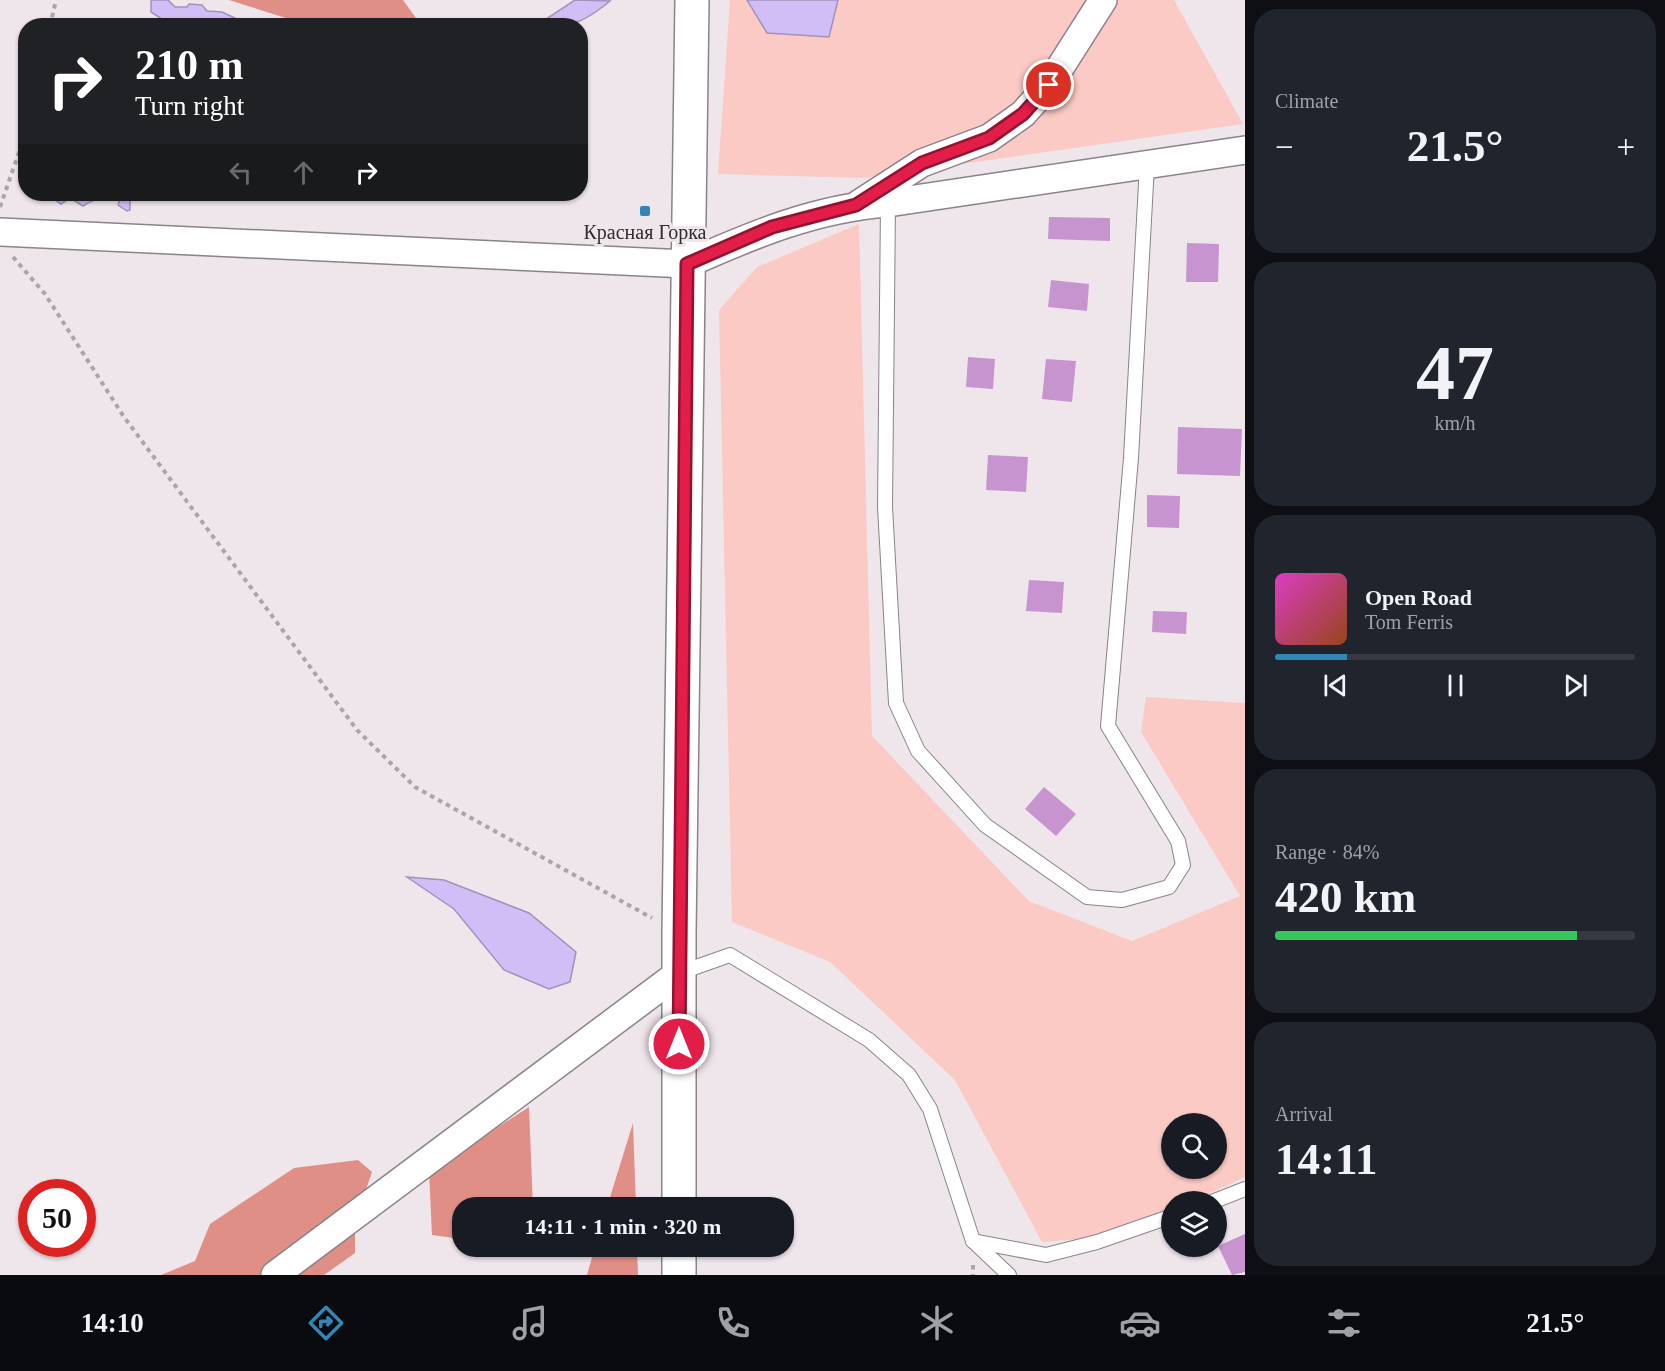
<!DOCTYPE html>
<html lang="en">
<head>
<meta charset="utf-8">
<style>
	body { margin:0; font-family:"Times New Roman",serif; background:#20242c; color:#f1f3f6; height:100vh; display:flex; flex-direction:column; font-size:22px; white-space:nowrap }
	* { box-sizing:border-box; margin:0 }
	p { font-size:20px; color:#9ea1a6 }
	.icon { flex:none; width:33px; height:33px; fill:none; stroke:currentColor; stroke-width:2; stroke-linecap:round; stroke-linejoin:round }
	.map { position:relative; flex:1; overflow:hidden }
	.sheet { display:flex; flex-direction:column; gap:9px; padding:9px; background:#0d0f14; width:420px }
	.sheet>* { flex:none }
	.hud { position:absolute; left:18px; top:18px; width:570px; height:183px; border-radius:24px; box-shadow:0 2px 4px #0004; background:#202124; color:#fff; overflow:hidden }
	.tools { position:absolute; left:1161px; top:1113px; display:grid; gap:12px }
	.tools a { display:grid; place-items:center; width:66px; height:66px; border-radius:50%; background:#171b24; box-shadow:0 2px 4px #0004; font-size:30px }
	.speed { position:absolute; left:18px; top:1179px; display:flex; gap:12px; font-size:30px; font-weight:700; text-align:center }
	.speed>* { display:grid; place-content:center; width:78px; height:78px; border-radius:50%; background:#171b24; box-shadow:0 2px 4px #0004; line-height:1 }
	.speed .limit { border:9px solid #d22; background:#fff; color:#111 }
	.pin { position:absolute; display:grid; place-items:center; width:51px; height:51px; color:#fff; margin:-26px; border:3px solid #fff; border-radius:50%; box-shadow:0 2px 6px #0007 }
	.me { position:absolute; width:66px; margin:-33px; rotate:0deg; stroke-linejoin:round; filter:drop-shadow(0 0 4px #0008) }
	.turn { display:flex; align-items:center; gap:21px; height:126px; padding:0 18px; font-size:27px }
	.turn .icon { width:78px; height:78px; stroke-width:2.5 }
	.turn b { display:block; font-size:42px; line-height:51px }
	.lanes { display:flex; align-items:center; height:57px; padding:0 18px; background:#0003; justify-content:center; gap:30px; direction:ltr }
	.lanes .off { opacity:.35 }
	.big { font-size:45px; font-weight:600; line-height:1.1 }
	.sheet .card { flex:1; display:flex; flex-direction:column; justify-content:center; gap:9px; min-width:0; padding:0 21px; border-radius:24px; background:#20242c }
	.sheet .dial { align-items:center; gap:0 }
	.dial b { font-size:78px; line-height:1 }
	.song { display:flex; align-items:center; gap:18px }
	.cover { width:72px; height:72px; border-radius:9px; background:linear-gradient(135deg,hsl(310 70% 55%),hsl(20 70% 35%)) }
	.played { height:6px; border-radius:3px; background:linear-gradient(90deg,#3086b5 20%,#363941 20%) }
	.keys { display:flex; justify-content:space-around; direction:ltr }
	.heat { display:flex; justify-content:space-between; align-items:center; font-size:33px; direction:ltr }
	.charge { height:9px; border-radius:4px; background:linear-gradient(90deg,#34c759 84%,#363941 0) }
	.trip { position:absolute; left:452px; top:1197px; width:342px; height:60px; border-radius:24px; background:#171b24; box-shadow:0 2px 4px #0004; font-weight:600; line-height:60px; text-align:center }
	.menu { display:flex; height:96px; justify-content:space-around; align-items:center; background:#090b0e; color:#9ea1a6 }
	.menu .icon { width:42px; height:42px }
	.menu .on { color:#3086b5 }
	.menu b { font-size:27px; color:#f1f3f6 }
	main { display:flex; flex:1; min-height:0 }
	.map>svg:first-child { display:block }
	.green { fill:#fbcac4; fill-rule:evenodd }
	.forest { fill:#e08f87 }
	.water { fill:#d2bef6; stroke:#a192ba; stroke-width:1.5 }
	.building { fill:#c794cf }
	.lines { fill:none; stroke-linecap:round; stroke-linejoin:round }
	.lane-casing { stroke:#8a8387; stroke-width:16 }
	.street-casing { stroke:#8a8387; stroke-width:30 }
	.secondary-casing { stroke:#8a8387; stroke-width:36 }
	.path { stroke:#aba4a8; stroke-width:4; stroke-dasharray:4.5 4.5; stroke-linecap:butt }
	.lane { stroke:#fff; stroke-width:14 }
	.street { stroke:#fff; stroke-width:27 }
	.secondary { stroke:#fff; stroke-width:33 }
	.route-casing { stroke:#92132f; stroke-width:15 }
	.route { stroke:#e11d48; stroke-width:10 }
	.poi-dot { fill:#3086b5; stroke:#efe6eb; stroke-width:2 }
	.labels { text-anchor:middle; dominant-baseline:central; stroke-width:6; stroke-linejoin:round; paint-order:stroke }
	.poi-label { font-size:20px; fill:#2e2b2d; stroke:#efe6eb }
</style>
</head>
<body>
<main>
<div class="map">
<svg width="1245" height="1275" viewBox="0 0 1245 1275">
	<rect width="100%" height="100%" fill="#efe6eb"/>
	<!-- green -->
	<g class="green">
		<path d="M730,0H1174L1243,124L864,178L718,174Z"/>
		<path d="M859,224L872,736L1029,901L1132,941L1240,896L1141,732L1146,697L1245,703V1177L1193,1201L1172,1202L1171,1212L1119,1236L1042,1242L955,1080L830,962L732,922L719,310L757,267ZM1172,1124H1216V1168H1172Z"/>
	</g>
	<!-- forest -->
	<g class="forest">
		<path d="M229,0H403L421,25H308Z"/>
		<path d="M529,1107L533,1207L462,1208V1239L432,1235L429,1171Z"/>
		<path d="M633,1123L636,1207H607Z"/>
		<path d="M358,1160L372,1172L355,1222V1253L324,1275H161L195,1261L210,1224L294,1168Z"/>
		<path d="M595,1247H637L638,1275H587Z"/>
	</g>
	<!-- water -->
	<g class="water">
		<path d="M151,0H168L175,7H187L189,4L202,5L207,11L222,12L250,25H171L151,12Z"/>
		<path d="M575,0L610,1C582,24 573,26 537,25Z"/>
		<path d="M747,0H838L829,37L767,33Z"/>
		<path d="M47,194H130V210L127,211L118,205L120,199C108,195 94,199 83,206L70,198L61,204Z"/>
		<path d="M407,877L444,880L529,913L576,952L570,982L549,989L504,970L454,909Z"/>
	</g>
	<!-- building -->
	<g class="building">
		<path d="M1049,217L1110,218V241L1048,239Z"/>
		<path d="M1187,243L1219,244L1218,282H1186Z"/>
		<path d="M1051,280L1089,284L1087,311L1048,307Z"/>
		<path d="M968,357L995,359L993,389L966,387Z"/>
		<path d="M1046,359L1076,361L1072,402L1042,399Z"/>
		<path d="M1178,427L1242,429L1240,476L1177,474Z"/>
		<path d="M988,455L1028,457L1026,492L986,490Z"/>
		<path d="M1147,495L1180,496L1179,528L1147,527Z"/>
		<path d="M1029,580L1064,582L1062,613L1026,611Z"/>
		<path d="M1153,611L1187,612L1186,634L1152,632Z"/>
		<path d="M1044,787L1076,814L1056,836L1025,809Z"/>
		<path d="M1245,1234V1272L1232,1275L1218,1246Z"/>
	</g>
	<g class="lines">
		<!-- lane casing -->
		<g class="lane-casing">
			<g id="lane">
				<path d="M888,203L885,507L896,703L918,751L985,825L1087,897L1122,900L1169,887L1183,865L1178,841L1108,726L1131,458L1147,165"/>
				<path d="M679,973L730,955L869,1040L909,1075L930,1109L973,1241L1009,1275"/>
				<path d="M1212,1202L1245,1189"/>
				<path d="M973,1241L1046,1255L1097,1242L1172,1216"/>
			</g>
		</g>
		<!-- street casing -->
		<g class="street-casing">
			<g id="street">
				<path d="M860,203L922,163L989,138L1023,114L1049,85L1103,0"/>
				<path d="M0,232L687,264C752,235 816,208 888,203L1245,150"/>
				<path d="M275,1275L679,973"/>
			</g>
		</g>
		<!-- secondary casing -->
		<g class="secondary-casing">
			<g id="secondary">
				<path d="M679,1208V932L692,0"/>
				<path d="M679,1275V1246"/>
			</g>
		</g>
		<!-- path -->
		<g class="path">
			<path d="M50,26L56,0"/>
			<path d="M0,207L26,132"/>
			<path d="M13,257L45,294L124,417L357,730L415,787L652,918"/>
			<path d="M973,1265V1275"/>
		</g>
		<!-- lane -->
		<use href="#lane" class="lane"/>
		<!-- street -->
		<use href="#street" class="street"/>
		<!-- secondary -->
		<use href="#secondary" class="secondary"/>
	</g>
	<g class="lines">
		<!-- route casing -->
		<g class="route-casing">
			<path id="route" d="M679,1044L687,264L772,227L856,205L922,163L989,138L1023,114L1049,85"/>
		</g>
		<!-- route -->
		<use href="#route" class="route"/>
	</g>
	<!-- markers -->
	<rect class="poi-dot" x="639" y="205" width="12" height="12" rx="3"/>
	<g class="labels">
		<!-- poi labels -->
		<g class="poi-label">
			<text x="645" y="232">Красная Горка</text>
		</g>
	</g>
</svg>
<div class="tools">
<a><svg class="icon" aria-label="search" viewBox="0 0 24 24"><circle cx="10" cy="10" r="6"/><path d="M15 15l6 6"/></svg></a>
<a><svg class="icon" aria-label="layers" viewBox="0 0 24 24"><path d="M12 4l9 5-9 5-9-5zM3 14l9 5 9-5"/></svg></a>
</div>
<div class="speed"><div class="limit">50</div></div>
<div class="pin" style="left:1049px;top:85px;background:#d93025"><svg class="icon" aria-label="arrive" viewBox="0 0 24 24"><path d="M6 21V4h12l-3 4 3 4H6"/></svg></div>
<svg class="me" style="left:679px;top:1044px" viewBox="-20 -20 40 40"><circle r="17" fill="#e11d48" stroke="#fff" stroke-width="3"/><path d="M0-11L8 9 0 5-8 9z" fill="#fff"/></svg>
<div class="trip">14:11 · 1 min · 320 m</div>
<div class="hud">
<div class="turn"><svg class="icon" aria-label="right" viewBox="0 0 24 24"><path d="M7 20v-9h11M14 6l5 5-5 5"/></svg><div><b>210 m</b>Turn right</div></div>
<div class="lanes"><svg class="icon off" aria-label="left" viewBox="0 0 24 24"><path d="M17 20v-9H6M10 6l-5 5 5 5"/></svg><svg class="icon off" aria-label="ahead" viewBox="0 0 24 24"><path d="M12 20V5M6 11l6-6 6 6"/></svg><svg class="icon" aria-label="right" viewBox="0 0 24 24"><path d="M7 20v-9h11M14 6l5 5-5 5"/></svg></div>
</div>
</div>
<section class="sheet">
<div class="card"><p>Climate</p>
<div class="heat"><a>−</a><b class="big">21.5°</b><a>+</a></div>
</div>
<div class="card dial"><b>47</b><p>km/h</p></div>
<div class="card">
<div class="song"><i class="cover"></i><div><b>Open Road</b><p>Tom Ferris</p></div></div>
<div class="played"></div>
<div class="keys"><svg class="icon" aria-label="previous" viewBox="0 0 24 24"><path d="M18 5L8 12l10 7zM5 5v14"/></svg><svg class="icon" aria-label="pause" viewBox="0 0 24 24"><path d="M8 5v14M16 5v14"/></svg><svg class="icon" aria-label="next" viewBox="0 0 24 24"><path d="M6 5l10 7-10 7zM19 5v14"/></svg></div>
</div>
<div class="card"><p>Range · 84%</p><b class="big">420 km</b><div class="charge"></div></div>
<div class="card"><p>Arrival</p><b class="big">14:11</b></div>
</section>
</main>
<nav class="menu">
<b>14:10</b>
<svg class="icon on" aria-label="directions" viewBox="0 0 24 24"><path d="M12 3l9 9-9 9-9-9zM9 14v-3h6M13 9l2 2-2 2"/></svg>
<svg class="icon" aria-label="music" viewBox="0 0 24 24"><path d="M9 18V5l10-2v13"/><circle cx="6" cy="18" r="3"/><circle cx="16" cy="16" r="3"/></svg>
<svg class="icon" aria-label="phone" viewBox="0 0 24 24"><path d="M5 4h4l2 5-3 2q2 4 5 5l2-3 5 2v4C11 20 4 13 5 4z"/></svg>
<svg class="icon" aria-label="climate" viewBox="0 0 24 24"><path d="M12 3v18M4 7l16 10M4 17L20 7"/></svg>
<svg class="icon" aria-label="car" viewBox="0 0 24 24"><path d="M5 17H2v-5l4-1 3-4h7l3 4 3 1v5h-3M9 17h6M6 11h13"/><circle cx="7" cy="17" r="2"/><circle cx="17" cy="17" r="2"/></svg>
<svg class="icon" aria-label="filters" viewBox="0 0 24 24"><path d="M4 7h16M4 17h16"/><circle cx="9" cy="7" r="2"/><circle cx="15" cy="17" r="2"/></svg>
<b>21.5°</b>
</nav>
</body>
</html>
